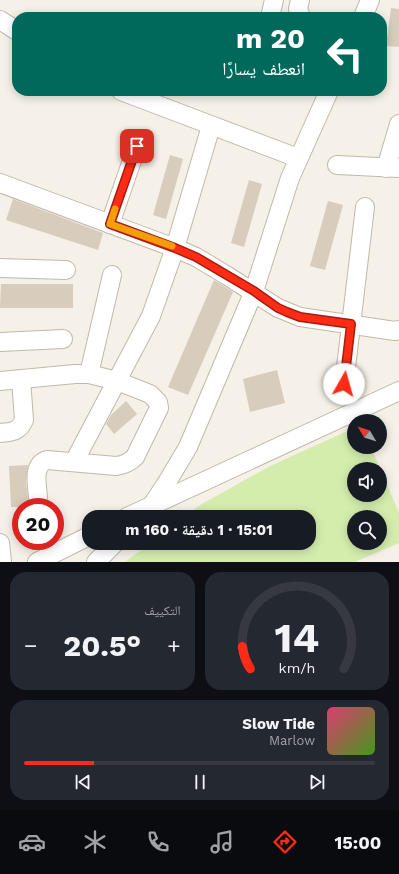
<!DOCTYPE html>
<html lang="ar">
<head>
<meta charset="utf-8">
<style>
	body { margin:0; font-family:"Work Sans","Noto Naskh Arabic",sans-serif; background:#242831; color:#f1f3f6; direction:rtl; height:100vh; display:flex; flex-direction:column; font-size:15px; white-space:nowrap }
	* { box-sizing:border-box; margin:0 }
	p { font-size:13px; color:#9ea1a6 }
	.icon { flex:none; width:22px; height:22px; fill:none; stroke:currentColor; stroke-width:2; stroke-linecap:round; stroke-linejoin:round }
	.map { position:relative; height:562px; overflow:hidden; direction:ltr }
	.sheet { display:flex; flex-direction:column; gap:10px; padding:10px; background:#0d0f14; flex:1 }
	.sheet>* { flex:none }
	.guide { position:absolute; left:12px; top:12px; width:375px; height:84px; border-radius:16px; box-shadow:0 2px 10px #0003; direction:rtl; background:#00695c; color:#fff; overflow:hidden }
	.needle { width:26px; rotate:309deg }
	.fabs { position:absolute; left:347px; top:414px; display:grid; gap:8px }
	.fabs a { display:grid; place-items:center; width:40px; height:40px; border-radius:50%; background:#171b24; box-shadow:0 2px 10px #0003; font-size:20px }
	.speed { position:absolute; left:12px; top:498px; display:flex; gap:8px; font-size:20px; font-weight:700; text-align:center }
	.speed>* { display:grid; place-content:center; width:52px; height:52px; border-radius:50%; background:#171b24; box-shadow:0 2px 10px #0003; line-height:1 }
	.speed .limit { border:6px solid #d22; background:#fff; color:#111 }
	.pin { position:absolute; display:grid; place-items:center; width:34px; height:34px; color:#fff; margin:-17px; border-radius:8px; box-shadow:0 2px 6px #0006 }
	.me { position:absolute; width:44px; margin:-22px; rotate:7deg; stroke-linejoin:round; filter:drop-shadow(0 0 3px #0008) }
	.turn { display:flex; align-items:center; gap:14px; height:84px; padding:0 16px; font-size:18px }
	.turn .icon { width:52px; height:52px; stroke-width:2.5 }
	.turn b { display:block; font-size:28px; line-height:34px }
	.big { font-size:30px; font-weight:700; line-height:1.1 }
	.sheet .card { flex:1; display:flex; flex-direction:column; justify-content:center; gap:6px; min-width:0; padding:0 14px; border-radius:16px; background:#242831 }
	.sheet .dial { align-items:center; gap:0 }
	.dial svg { height:104px; overflow:visible; fill:none; stroke:#363941; stroke-width:7; stroke-linecap:round; text-anchor:middle }
	.dial text { fill:#f1f3f6; stroke:none }
	.song { display:flex; align-items:center; gap:12px }
	.cover { width:48px; height:48px; border-radius:6px; background:linear-gradient(135deg,hsl(340 70% 55%),hsl(100 70% 35%)) }
	.played { height:4px; border-radius:2px; background:linear-gradient(90deg,#ff2c15 20%,#363941 20%) }
	.keys { display:flex; justify-content:space-around; direction:ltr }
	.heat { display:flex; justify-content:space-between; align-items:center; font-size:22px; direction:ltr }
	.sheet .tiles { flex:1; display:grid; gap:10px; grid-template-columns:1fr 1fr }
	.card:last-child { grid-column:span 2 }
	.trip { position:absolute; left:82px; top:510px; width:234px; height:40px; border-radius:16px; background:#171b24; box-shadow:0 2px 10px #0003; font-weight:700; line-height:40px; text-align:center; direction:rtl }
	.menu { display:flex; height:64px; justify-content:space-around; align-items:center; background:#090b0e; color:#9ea1a6 }
	.menu .icon { width:28px; height:28px }
	.menu .on { color:#ff2c15 }
	.menu b { font-size:18px; color:#f1f3f6 }
	.map>svg:first-child { display:block }
	.green { fill:#d4edad; fill-rule:evenodd }
	.building { fill:#d8ccbc }
	.lines { fill:none; stroke-linecap:round; stroke-linejoin:round }
	.minor-casing { stroke:#c2b8a9; stroke-width:20 }
	.minor { stroke:#fff; stroke-width:18 }
	.route-casing { stroke:#a61d0e; stroke-width:10 }
	.route { stroke:#ff2c15; stroke-width:7 }
	.slow { stroke:#f59e0b; stroke-width:7 }
</style>
</head>
<body>
<div class="map">
<svg width="399" height="562" viewBox="0 0 399 562">
	<rect width="100%" height="100%" fill="#f5f1e8"/>
	<!-- green -->
	<path class="green" d="M354,428V447H371L399,513V543L355,562H125L150,543H309V517H184L200,505L270,466ZM354,469H380V495H354ZM354,517H380V543H354Z"/>
	<!-- building -->
	<g class="building">
		<path d="M391,8L399,9V47L386,46Z"/>
		<path d="M170,155L183,159L166,219L153,215Z"/>
		<path d="M249,180L262,184L244,247L231,243Z"/>
		<path d="M13,199L103,233L98,250L6,220Z"/>
		<path d="M328,201L343,205L325,270L310,266Z"/>
		<path d="M214,280L233,292L188,395L168,387Z"/>
		<path d="M1,284H73V308H0Z"/>
		<path d="M277,370L285,403L250,412L243,379Z"/>
		<path d="M126,401L137,414L114,434L106,424L111,415Z"/>
		<path d="M28,465L26,482L29,507H11L9,466Z"/>
	</g>
	<g class="lines">
		<!-- minor casing -->
		<g class="minor-casing">
			<g id="minor">
				<path d="M300,0L298,9L301,17"/>
				<path d="M270,17L274,0"/>
				<path d="M363,17L370,0"/>
				<path d="M0,20L17,31"/>
				<path d="M121,91L298,158"/>
				<path d="M337,165L399,168"/>
				<path d="M386,168L399,124"/>
				<path d="M0,183L175,248L196,257L226,275L278,308L300,317L395,331L399,330"/>
				<path d="M110,224L137,146"/>
				<path d="M0,268L66,270"/>
				<path d="M0,342L63,339"/>
				<path d="M89,374L112,275"/>
				<path d="M0,381L75,374H89L117,381L150,394L158,402L159,408L135,457C129,463 124,465 116,466L47,460C32,465 37,484 38,497"/>
				<path d="M344,384L365,207"/>
				<path d="M0,433C11,432 19,432 24,420L21,379"/>
				<path d="M74,462L151,316L175,248L211,126"/>
				<path d="M127,517L399,391"/>
				<path d="M141,517L152,505L166,484L188,447L254,291L290,178L329,91"/>
				<path d="M0,543L2,562"/>
				<path d="M37,562L89,536"/>
				<path d="M96,562L115,543"/>
			</g>
		</g>
		<!-- minor -->
		<use href="#minor" class="minor"/>
	</g>
	<g class="lines">
		<!-- route casing -->
		<g class="route-casing">
			<path id="route" d="M137,146L110,224L175,248L196,257L254,291L278,308L287,312L300,317L351,324L344,384"/>
		</g>
		<!-- route -->
		<use href="#route" class="route"/>
		<!-- slow -->
		<path class="slow" d="M115,209L110,224L172,246"/>
	</g>
</svg>
<div class="fabs">
<a><svg class="needle" viewBox="-14 -14 28 28"><path d="M0-13l5 13h-10z" fill="#e53935"/><path d="M0 13l5-13h-10z" fill="#9ea1a6"/></svg></a>
<a><svg class="icon" aria-label="sound" viewBox="0 0 24 24"><path d="M4 9h4l5-4v14l-5-4H4zM17 9q2 3 0 6"/></svg></a>
<a><svg class="icon" aria-label="search" viewBox="0 0 24 24"><circle cx="10" cy="10" r="6"/><path d="M15 15l6 6"/></svg></a>
</div>
<div class="speed"><div class="limit">20</div></div>
<div class="pin" style="left:137px;top:146px;background:#d93025"><svg class="icon" aria-label="arrive" viewBox="0 0 24 24"><path d="M6 21V4h12l-3 4 3 4H6"/></svg></div>
<svg class="me" style="left:344px;top:384px" viewBox="-20 -20 40 40"><circle r="19" fill="#fff"/><path d="M0-13L10 11 0 6-10 11z" fill="#ff2c15"/></svg>
<div class="trip">15:01 · 1 دقيقة · 160 m</div>
<div class="guide">
<div class="turn"><svg class="icon" aria-label="left" viewBox="0 0 24 24"><path d="M17 20v-9H6M10 6l-5 5 5 5"/></svg><div><b>20 m</b>انعطف يسارًا</div></div>
</div>
</div>
<section class="sheet">
<div class="tiles">
<div class="card dial"><svg viewBox="0 0 100 80">
<path d="M14 69A42 42 0 1 1 86 69"/>
<path d="M14 69A42 42 0 0 1 8 52" stroke="#ff2c15"/>
<text x="50" y="56" font-size="32" font-weight="700">14</text>
<text x="50" y="72" font-size="11">km/h</text>
</svg></div>
<div class="card"><p>التكييف</p>
<div class="heat"><a>−</a><b class="big">20.5°</b><a>+</a></div>
</div>
<div class="card">
<div class="song"><i class="cover"></i><div><b>Slow Tide</b><p>Marlow</p></div></div>
<div class="played"></div>
<div class="keys"><svg class="icon" aria-label="previous" viewBox="0 0 24 24"><path d="M18 5L8 12l10 7zM5 5v14"/></svg><svg class="icon" aria-label="pause" viewBox="0 0 24 24"><path d="M8 5v14M16 5v14"/></svg><svg class="icon" aria-label="next" viewBox="0 0 24 24"><path d="M6 5l10 7-10 7zM19 5v14"/></svg></div>
</div>
</div>
</section>
<nav class="menu">
<b>15:00</b>
<svg class="icon on" aria-label="directions" viewBox="0 0 24 24"><path d="M12 3l9 9-9 9-9-9zM9 14v-3h6M13 9l2 2-2 2"/></svg>
<svg class="icon" aria-label="music" viewBox="0 0 24 24"><path d="M9 18V5l10-2v13"/><circle cx="6" cy="18" r="3"/><circle cx="16" cy="16" r="3"/></svg>
<svg class="icon" aria-label="phone" viewBox="0 0 24 24"><path d="M5 4h4l2 5-3 2q2 4 5 5l2-3 5 2v4C11 20 4 13 5 4z"/></svg>
<svg class="icon" aria-label="climate" viewBox="0 0 24 24"><path d="M12 3v18M4 7l16 10M4 17L20 7"/></svg>
<svg class="icon" aria-label="car" viewBox="0 0 24 24"><path d="M5 17H2v-5l4-1 3-4h7l3 4 3 1v5h-3M9 17h6M6 11h13"/><circle cx="7" cy="17" r="2"/><circle cx="17" cy="17" r="2"/></svg>
</nav>
</body>
</html>
